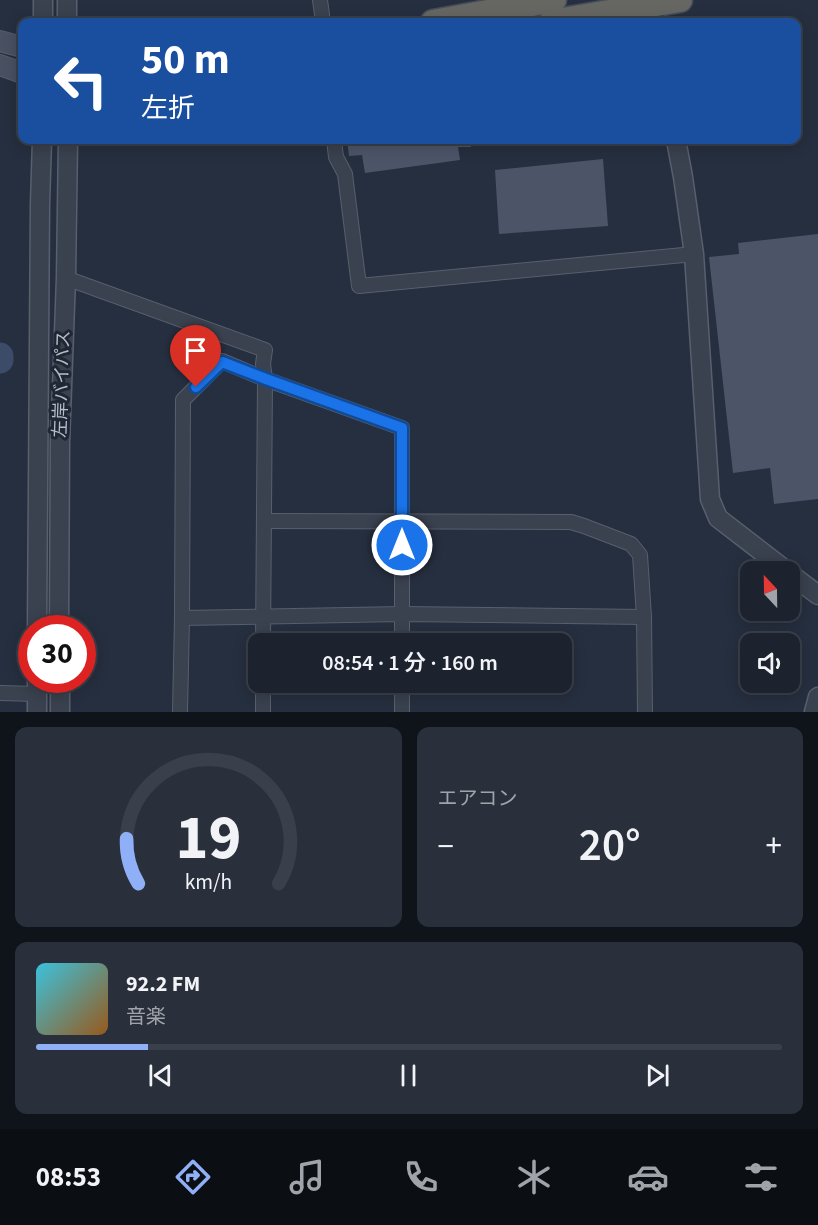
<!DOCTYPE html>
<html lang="ja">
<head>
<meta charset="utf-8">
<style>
	body { margin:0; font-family:"Source Sans 3","Noto Sans JP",sans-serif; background:#292f3b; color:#f1f3f6; height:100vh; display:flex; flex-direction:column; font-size:22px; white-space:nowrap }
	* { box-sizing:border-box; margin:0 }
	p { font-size:20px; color:#a0a4aa }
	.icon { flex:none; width:33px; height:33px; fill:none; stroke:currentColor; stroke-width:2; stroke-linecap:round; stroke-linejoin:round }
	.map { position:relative; height:712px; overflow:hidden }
	.drawer { display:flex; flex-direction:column; gap:15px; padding:15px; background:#0f131a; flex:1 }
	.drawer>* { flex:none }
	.banner { position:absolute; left:18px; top:18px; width:783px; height:126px; border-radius:12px; box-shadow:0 3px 15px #0003,0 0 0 2px #3a404b; background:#1a4fa0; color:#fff; overflow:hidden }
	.needle { width:39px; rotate:338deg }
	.controls { position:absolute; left:740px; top:561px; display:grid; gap:12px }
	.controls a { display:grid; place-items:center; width:60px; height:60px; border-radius:12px; background:#1c232f; box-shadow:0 3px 15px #0003,0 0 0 2px #3a404b; font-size:30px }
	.speed { position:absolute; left:18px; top:615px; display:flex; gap:12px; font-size:30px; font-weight:700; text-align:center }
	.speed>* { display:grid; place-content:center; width:78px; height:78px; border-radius:50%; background:#1c232f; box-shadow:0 3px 15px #0003,0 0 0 2px #3a404b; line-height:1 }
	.speed .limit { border:9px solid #d22; background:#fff; color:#111 }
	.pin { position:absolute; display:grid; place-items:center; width:51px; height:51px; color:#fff; margin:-62px -26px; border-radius:50% 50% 50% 0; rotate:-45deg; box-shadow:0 0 6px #0007 }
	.pin .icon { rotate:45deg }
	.me { position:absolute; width:66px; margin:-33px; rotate:0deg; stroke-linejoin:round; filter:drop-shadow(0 0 4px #0008) }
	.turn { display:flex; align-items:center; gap:21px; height:126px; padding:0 24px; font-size:27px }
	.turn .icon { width:78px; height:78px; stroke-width:2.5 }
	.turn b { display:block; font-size:42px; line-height:51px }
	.big { font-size:45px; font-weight:600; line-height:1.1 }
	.drawer .widget { flex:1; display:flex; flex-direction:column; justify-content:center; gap:9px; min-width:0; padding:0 21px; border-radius:12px; background:#292f3b }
	.drawer .dial { align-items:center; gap:0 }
	.dial svg { height:156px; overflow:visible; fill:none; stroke:#3a404b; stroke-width:7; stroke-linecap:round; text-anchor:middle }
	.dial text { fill:#f1f3f6; stroke:none }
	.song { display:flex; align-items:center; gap:18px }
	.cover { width:72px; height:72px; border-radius:9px; background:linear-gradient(135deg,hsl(190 70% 55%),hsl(30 70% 35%)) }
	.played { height:6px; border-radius:3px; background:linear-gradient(90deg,#8faff6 15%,#3a404b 15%) }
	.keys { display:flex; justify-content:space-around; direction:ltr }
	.heat { display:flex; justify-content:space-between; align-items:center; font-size:33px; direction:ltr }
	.drawer .tiles { flex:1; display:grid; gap:15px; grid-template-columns:1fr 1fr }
	.widget:last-child { grid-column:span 2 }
	.trip { position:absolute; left:248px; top:633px; width:324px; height:60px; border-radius:12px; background:#1c232f; box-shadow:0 3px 15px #0003,0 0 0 2px #3a404b; font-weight:600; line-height:60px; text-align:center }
	.menu { display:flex; height:96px; justify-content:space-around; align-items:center; background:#0b0e13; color:#a0a4aa }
	.menu .icon { width:42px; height:42px }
	.menu .on { color:#8faff6 }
	.menu b { font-size:27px; color:#f1f3f6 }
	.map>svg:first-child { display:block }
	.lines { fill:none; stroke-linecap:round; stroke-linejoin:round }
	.river { stroke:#3c4b68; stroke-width:27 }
	.building { fill:#4c5568 }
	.minor-casing { stroke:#585f6d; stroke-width:16 }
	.tertiary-casing { stroke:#585f6d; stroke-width:21 }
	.secondary-casing { stroke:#585f6d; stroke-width:22 }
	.trunk-casing { stroke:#454c5a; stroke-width:27 }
	.minor { stroke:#3a414f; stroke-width:14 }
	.tertiary { stroke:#3a414f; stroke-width:18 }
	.secondary { stroke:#485062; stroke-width:20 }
	.trunk { stroke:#666663; stroke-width:24 }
	.route-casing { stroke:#114b97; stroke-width:15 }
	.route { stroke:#1a73e8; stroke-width:10 }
	.labels { text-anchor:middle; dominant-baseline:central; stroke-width:6; stroke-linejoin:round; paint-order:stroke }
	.street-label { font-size:18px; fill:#b6bcca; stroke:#1f2634 }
</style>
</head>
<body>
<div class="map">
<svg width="818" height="712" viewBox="0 0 818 712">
	<rect width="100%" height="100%" fill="#262f3f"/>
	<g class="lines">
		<!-- river -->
		<path class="river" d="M0,356V360"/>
	</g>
	<!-- building -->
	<g class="building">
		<path d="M347,140H471V147H458L460,160L365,173L362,155L349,156Z"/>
		<path d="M603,159L608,226L499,234L495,170Z"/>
		<path d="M818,234V499L774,504L770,468L733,473L709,257L739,254L738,243Z"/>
	</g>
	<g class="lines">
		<!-- minor casing -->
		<g class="minor-casing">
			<g id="minor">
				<path d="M320,0L323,22"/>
				<path d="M334,140L336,157L345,174L359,286L694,254"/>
				<path d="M74,281L265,350L263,364L265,379L263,644"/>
				<path d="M265,521L571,522L584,526L631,544L640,555L644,617L645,712"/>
				<path d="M182,618L402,614L644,617"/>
				<path d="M263,682V712"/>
				<path d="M0,693L37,694"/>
				<path d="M180,712L182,618L183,400L222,361L265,379L402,428V644"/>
				<path d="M402,712V682"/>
			</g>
		</g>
		<!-- tertiary casing -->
		<g class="tertiary-casing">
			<g id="tertiary">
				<path d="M43,0V22"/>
				<path d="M652,0L656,22"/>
				<path d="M67,22V0"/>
				<path d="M676,140L683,177L694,254L710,499L718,518L788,572"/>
				<path d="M789,573L818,595"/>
				<path d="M37,628L40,204L42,140"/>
				<path d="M59,628L60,442L66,278L68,140"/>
				<path d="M60,680V712"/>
				<path d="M37,712V680"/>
				<path d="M814,712L818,697"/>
			</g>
		</g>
		<!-- secondary casing -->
		<g class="secondary-casing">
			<g id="secondary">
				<path d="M0,41L22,47"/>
				<path d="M0,65L22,73"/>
			</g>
		</g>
		<!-- trunk casing -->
		<g class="trunk-casing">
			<g id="trunk">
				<path d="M433,22L554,0"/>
				<path d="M551,22L680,0"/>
			</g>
		</g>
		<!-- minor -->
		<use href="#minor" class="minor"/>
		<!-- tertiary -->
		<use href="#tertiary" class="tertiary"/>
		<!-- secondary -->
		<use href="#secondary" class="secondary"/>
		<!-- trunk -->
		<use href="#trunk" class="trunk"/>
	</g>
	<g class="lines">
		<!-- route casing -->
		<g class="route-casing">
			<path id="route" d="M196,387L222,362L266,379L402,428V545"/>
		</g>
		<!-- route -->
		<use href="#route" class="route"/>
	</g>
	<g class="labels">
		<!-- street labels -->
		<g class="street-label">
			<text transform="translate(62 384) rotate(-88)">左岸バイパス</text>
		</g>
	</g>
</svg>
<div class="controls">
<a><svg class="needle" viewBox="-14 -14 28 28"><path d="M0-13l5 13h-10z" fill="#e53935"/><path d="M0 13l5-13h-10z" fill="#a0a4aa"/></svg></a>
<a><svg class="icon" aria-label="sound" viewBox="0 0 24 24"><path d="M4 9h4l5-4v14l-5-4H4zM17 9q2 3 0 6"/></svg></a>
</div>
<div class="speed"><div class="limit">30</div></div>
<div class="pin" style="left:196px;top:387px;background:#d93025"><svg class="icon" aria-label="arrive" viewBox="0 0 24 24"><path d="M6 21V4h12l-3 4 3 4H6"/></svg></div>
<svg class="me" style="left:402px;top:545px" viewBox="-20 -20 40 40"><circle r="17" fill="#1a73e8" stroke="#fff" stroke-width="3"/><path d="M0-11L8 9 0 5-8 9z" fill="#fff"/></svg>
<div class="trip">08:54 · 1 分 · 160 m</div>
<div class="banner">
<div class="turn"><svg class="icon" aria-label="left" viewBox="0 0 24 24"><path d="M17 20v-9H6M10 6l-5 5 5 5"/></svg><div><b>50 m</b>左折</div></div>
</div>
</div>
<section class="drawer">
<div class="tiles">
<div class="widget dial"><svg viewBox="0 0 100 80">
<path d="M14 69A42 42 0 1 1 86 69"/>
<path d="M14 69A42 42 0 0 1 8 46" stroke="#8faff6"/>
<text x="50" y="56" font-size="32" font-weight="700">19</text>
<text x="50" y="72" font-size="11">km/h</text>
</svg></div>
<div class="widget"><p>エアコン</p>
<div class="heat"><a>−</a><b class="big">20°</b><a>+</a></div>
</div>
<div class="widget">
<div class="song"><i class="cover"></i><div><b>92.2 FM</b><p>音楽</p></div></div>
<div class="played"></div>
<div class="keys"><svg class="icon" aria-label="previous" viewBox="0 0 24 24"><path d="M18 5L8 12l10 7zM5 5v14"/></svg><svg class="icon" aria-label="pause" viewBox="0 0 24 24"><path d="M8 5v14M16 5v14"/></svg><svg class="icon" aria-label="next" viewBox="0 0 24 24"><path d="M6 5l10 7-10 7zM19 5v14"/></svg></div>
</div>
</div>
</section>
<nav class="menu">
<b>08:53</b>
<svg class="icon on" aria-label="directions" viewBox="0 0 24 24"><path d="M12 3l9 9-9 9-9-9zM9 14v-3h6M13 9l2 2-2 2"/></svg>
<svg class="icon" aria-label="music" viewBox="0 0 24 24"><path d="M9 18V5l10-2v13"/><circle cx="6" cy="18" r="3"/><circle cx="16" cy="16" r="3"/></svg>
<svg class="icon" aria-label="phone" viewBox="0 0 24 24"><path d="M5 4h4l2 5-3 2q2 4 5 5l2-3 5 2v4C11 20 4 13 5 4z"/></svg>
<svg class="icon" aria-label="climate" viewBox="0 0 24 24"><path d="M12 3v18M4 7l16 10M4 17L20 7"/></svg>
<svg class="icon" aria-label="car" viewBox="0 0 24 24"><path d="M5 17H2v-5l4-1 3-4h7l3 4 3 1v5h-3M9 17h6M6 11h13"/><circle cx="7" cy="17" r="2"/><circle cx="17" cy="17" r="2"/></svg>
<svg class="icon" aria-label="filters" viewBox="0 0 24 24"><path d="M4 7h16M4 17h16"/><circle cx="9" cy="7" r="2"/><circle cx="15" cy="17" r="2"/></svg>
</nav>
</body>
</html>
